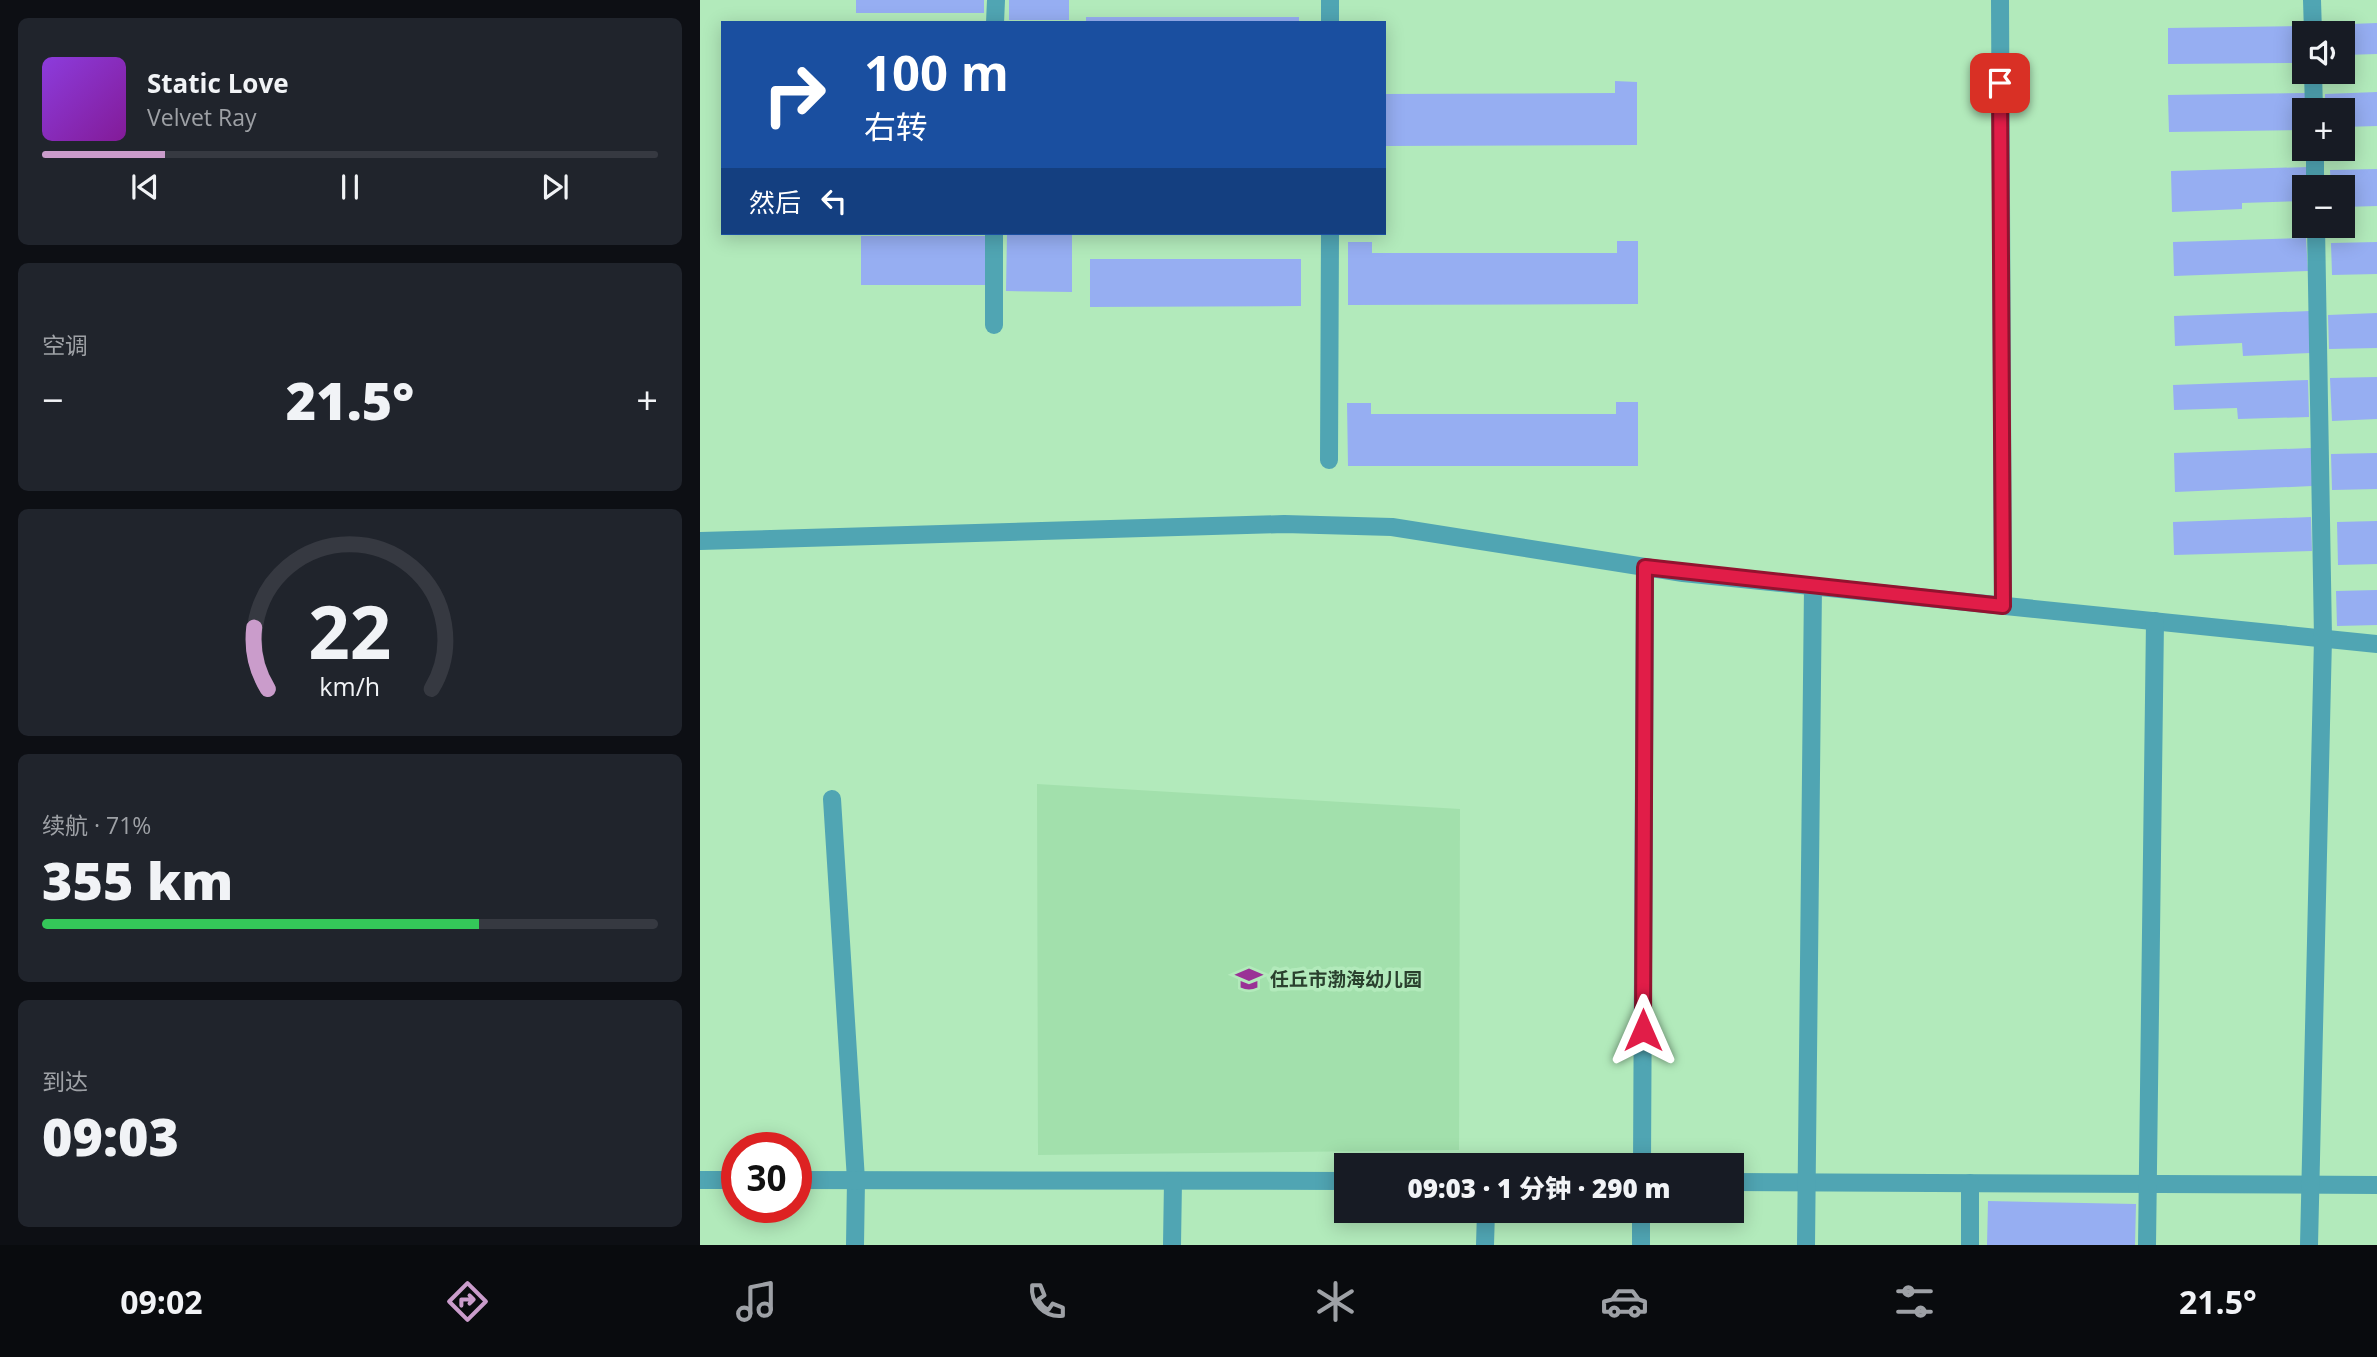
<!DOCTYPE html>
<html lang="zh">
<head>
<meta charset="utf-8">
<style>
	body { margin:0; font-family:"Open Sans","Noto Sans SC",sans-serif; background:#20242c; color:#f1f3f6; height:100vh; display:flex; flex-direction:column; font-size:26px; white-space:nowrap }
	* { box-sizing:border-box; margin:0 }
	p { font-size:23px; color:#9ea1a6 }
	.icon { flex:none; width:38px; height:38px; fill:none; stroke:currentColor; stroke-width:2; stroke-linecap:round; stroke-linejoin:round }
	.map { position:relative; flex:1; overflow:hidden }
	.panel { display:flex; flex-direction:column; gap:18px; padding:18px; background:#0d0f14; width:700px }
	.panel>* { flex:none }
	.hud { position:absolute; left:21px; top:21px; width:665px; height:214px; border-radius:0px; box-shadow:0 4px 18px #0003; background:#1a4fa0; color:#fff; overflow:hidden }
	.fabs { position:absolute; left:1592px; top:21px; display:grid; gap:14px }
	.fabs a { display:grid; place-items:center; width:63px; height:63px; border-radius:0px; background:#171b24; box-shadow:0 4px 18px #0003; font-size:35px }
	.speed { position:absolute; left:21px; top:1132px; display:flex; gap:14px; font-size:35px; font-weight:700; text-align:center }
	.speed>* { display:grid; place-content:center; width:91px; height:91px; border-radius:50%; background:#171b24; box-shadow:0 4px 18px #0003; line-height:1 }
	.speed .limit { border:10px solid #d22; background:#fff; color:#111 }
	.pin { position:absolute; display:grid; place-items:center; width:60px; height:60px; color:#fff; margin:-30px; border-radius:14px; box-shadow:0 4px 10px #0006 }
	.me { position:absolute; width:77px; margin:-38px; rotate:0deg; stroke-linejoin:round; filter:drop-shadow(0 0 5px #0008) }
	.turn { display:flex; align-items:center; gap:24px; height:147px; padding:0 28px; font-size:32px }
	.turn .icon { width:91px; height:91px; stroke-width:2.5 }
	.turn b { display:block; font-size:49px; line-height:60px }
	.then { display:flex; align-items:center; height:66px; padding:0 28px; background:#0003; gap:14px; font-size:26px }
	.big { font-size:52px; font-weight:800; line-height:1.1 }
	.panel .tile { flex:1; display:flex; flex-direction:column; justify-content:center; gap:10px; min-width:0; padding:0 24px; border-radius:10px; background:#20242c }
	.panel .dial { align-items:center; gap:0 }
	.dial svg { height:182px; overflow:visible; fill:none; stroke:#363941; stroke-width:7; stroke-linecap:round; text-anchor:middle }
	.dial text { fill:#f1f3f6; stroke:none }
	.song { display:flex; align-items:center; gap:21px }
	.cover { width:84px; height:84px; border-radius:10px; background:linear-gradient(135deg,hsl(270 70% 55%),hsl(290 70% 35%)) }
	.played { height:7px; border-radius:4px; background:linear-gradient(90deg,#ca9ccb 20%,#363941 20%) }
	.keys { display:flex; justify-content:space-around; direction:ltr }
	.heat { display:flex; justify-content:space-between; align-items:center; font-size:38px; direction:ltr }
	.charge { height:10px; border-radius:5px; background:linear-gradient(90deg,#34c759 71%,#363941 0) }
	.trip { position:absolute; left:634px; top:1153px; width:410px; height:70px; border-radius:0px; background:#171b24; box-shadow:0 4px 18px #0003; font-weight:800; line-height:70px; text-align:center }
	.menu { display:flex; height:112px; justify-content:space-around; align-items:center; background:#090b0e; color:#9ea1a6 }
	.menu .icon { width:49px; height:49px }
	.menu .selected { color:#ca9ccb }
	.menu b { font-size:32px; color:#f1f3f6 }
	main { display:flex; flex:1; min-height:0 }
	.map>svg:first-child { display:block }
	.built { fill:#a2e0ac }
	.building { fill:#96aef2 }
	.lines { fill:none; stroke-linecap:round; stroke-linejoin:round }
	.lane { stroke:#50a5b3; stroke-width:18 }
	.street { stroke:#50a5b3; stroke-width:18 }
	.route-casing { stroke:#92132f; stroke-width:18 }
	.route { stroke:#e11d48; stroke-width:12 }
	.labels { text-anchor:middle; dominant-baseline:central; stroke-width:7; stroke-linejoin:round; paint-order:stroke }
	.poi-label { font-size:19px; font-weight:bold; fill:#2a402e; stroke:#b2eabb; text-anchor:start }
</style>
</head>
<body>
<main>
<section class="panel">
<div class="tile">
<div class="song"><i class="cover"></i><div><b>Static Love</b><p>Velvet Ray</p></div></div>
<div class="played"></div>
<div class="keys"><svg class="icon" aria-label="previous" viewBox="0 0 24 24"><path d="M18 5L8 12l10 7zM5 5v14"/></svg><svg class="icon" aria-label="pause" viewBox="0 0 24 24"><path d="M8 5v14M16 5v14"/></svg><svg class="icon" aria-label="next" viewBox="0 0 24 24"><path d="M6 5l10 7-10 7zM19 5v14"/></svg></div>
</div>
<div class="tile"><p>空调</p>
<div class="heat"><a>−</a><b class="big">21.5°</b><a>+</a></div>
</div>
<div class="tile dial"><svg viewBox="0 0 100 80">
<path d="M14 69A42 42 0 1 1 86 69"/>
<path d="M14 69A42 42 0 0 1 8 42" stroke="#ca9ccb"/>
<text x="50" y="56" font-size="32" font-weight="700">22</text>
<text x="50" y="72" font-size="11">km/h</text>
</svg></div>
<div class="tile"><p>续航 · 71%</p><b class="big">355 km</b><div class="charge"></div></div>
<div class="tile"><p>到达</p><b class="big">09:03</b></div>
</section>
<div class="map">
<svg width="1677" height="1245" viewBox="0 0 1677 1245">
	<rect width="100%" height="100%" fill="#b2eabb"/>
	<!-- built -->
	<path class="built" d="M337,784L760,809L759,1150L338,1155Z"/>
	<!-- building -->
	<g class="building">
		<rect x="156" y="0" width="128" height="13"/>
		<rect x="309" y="0" width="60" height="20"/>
		<rect x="386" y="17" width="213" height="6"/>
		<path d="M1677,23V54L1643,55V33H1624V25Z"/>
		<path d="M1598,26V63L1468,64V28Z"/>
		<path d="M915,81L937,82V145L684,146V94L915,93Z"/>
		<path d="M1677,92V126L1643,127V110H1625V94Z"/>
		<path d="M1607,93L1605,130L1469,132L1468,95Z"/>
		<path d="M1609,167L1610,187H1605V201L1542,203V209L1472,212L1471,171Z"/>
		<path d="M1677,169V206L1643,207V187H1631L1630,170Z"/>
		<path d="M307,235H372V292L306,291Z"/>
		<path d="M161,236H290L289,285H161Z"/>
		<path d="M1606,238L1608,271L1474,276L1473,242Z"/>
		<path d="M917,241H938V304L648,305V242H672V253H917Z"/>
		<path d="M1677,242V274L1632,275L1631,243Z"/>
		<path d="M390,259H601V306L390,307Z"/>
		<path d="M1610,311L1611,353L1543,356L1542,343L1475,346L1474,316Z"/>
		<path d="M1677,313V348L1629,349L1628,315Z"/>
		<path d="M1677,377V419L1632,421L1630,378Z"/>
		<path d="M1608,380L1609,417L1538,419L1537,408L1474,410L1473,385Z"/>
		<path d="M916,402H938V466H648L647,403H671V414H916Z"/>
		<path d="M1611,448L1612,486L1475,492L1474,453Z"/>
		<path d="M1677,453V489L1632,490L1631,454Z"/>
		<path d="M1611,517L1612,551L1474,555L1473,522Z"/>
		<path d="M1677,521V564L1638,565L1637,522Z"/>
		<path d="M1677,590V625L1637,626L1636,591Z"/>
		<path d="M1288,1201L1436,1204L1435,1245H1287Z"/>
	</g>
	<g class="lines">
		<!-- lane -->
		<g class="lane">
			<path d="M1300,0L1303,606"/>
			<path d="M295,23L296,0"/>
			<path d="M630,23V0"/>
			<path d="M294,325V233"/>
			<path d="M629,460L630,233"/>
		</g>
		<!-- street -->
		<g class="street">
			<path d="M1612,0L1613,33"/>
			<path d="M1613,72L1614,110"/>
			<path d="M1615,149V187"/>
			<path d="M0,541L584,524L692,527L983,573L1677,644"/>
			<path d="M132,799L156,1180L155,1245"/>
			<path d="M942,1166L945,567"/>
			<path d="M0,1180H37"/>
			<path d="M96,1180L646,1181"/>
			<path d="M1031,1182L1677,1185"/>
			<path d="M472,1245L473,1181"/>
			<path d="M785,1245L786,1211"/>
			<path d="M941,1245V1211"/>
			<path d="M1106,1245L1113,586"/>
			<path d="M1270,1245V1183"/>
			<path d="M1447,1245L1455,621"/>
			<path d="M1609,1245L1623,638L1616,226"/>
		</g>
	</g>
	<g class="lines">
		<!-- route casing -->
		<g class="route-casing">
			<path id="route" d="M943,1030L945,567L1303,606L1300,83"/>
		</g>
		<!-- route -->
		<use href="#route" class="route"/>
	</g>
	<!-- icons -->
	<defs>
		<g id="school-bare" transform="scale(2.1)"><path d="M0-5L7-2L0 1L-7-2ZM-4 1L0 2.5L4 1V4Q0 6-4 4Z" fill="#9a3296" stroke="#b2eabb" stroke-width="2.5" paint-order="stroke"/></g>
	</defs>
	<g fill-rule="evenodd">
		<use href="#school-bare" x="549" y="979"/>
	</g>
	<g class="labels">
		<!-- poi labels -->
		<g class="poi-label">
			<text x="570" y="979">任丘市渤海幼儿园</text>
		</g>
	</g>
</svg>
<div class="fabs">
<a><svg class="icon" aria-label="sound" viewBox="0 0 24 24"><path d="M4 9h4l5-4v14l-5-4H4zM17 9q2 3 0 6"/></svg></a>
<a>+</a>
<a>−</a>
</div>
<div class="speed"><div class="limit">30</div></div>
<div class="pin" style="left:1300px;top:83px;background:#d93025"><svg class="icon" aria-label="arrive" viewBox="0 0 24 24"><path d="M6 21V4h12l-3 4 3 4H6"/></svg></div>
<svg class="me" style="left:943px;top:1030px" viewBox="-20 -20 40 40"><path d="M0-17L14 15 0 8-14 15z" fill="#e11d48" stroke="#fff" stroke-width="4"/></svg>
<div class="trip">09:03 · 1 分钟 · 290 m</div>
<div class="hud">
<div class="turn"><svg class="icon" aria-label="right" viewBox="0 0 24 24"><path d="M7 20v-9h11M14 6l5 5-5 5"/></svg><div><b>100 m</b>右转</div></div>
<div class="then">然后<svg class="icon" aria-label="left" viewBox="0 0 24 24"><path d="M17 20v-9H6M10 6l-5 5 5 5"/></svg></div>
</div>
</div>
</main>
<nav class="menu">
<b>09:02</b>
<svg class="icon selected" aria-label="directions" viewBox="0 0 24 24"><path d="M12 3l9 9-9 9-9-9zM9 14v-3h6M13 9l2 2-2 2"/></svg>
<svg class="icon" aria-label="music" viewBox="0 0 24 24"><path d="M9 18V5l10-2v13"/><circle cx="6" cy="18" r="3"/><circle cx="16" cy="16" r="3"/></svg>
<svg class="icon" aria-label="phone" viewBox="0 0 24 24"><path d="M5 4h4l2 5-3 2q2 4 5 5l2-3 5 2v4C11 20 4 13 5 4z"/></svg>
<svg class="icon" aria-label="climate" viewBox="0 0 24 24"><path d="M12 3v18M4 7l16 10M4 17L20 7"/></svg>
<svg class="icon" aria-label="car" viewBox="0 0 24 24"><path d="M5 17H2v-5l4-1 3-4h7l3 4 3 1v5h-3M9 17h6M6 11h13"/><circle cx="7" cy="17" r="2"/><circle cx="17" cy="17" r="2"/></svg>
<svg class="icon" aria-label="filters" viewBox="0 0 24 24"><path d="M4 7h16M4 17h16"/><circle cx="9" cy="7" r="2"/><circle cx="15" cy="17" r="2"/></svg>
<b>21.5°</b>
</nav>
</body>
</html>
